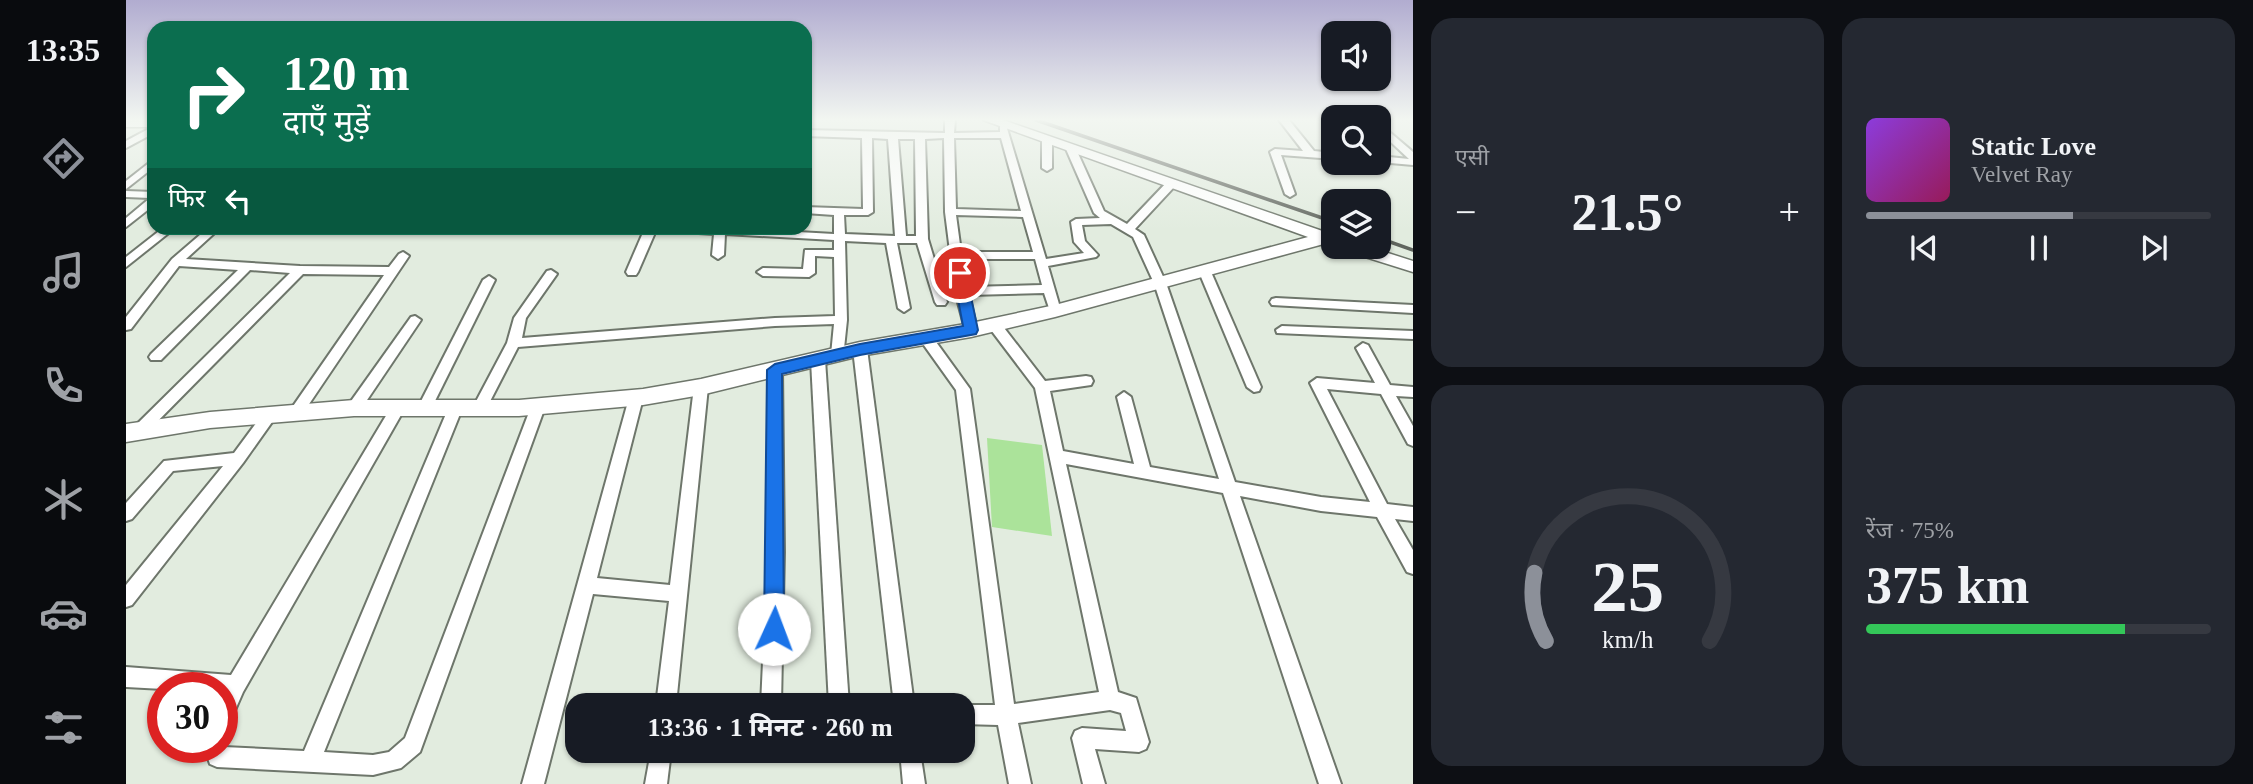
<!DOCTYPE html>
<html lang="hi">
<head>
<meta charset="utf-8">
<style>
	body { margin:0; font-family:"Times New Roman","Noto Sans Devanagari",serif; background:#242831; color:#f1f3f6; height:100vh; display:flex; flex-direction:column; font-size:26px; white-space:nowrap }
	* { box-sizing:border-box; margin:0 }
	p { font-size:23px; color:#9ea1a6 }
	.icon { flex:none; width:38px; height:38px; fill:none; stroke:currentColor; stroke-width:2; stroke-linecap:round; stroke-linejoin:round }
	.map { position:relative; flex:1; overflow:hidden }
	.details { display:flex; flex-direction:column; gap:18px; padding:18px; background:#0d0f14; width:840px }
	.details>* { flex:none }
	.banner { position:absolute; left:21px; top:21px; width:665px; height:214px; border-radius:21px; box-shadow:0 2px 5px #0004; background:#0b6e4f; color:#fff; overflow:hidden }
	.fabs { position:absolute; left:1195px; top:21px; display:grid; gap:14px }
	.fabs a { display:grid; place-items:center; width:70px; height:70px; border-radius:14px; background:#171b24; box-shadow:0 2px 5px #0004; font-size:35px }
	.speed { position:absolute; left:21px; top:672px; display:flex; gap:14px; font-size:35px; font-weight:700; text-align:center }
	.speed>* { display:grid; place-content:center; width:91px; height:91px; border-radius:50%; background:#171b24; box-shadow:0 2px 5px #0004; line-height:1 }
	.speed .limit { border:10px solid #d22; background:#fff; color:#111 }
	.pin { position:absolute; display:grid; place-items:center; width:60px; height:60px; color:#fff; margin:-30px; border:4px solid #fff; border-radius:50%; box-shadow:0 2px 7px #0007 }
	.me { position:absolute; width:77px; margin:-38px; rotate:2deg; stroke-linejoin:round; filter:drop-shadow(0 0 5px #0008) }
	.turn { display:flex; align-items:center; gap:24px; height:147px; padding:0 21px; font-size:32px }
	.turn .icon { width:91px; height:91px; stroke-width:2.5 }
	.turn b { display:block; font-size:49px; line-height:60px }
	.then { display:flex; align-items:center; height:66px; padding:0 21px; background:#0003; gap:14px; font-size:26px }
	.big { font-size:52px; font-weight:700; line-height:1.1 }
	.details .tile { flex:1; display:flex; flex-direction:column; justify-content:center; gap:10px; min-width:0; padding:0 24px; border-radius:21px; background:#242831 }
	.details .dial { align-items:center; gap:0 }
	.dial svg { height:182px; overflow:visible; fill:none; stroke:#363941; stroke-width:7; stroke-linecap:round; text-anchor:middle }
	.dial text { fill:#f1f3f6; stroke:none }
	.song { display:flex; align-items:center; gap:21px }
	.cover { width:84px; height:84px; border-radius:10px; background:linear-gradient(135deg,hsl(270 70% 55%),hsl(330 70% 35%)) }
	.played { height:7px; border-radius:4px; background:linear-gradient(90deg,#8c9099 60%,#363941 60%) }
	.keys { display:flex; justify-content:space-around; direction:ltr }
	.heat { display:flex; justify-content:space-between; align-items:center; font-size:38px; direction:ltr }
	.charge { height:10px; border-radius:5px; background:linear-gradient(90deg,#34c759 75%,#363941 0) }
	.details .tiles { flex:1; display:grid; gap:18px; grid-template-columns:repeat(2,1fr) }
	.trip { position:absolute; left:439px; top:693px; width:410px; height:70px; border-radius:21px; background:#171b24; box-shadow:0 2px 5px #0004; font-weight:700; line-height:70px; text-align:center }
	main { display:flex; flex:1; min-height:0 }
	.menu { display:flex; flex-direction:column; width:126px; justify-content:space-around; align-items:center; background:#090b0e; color:#9ea1a6 }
	.menu .icon { width:49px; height:49px }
	.menu .active { color:#8c9099 }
	.menu b { font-size:32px; color:#f1f3f6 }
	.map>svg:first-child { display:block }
	.building { fill:#abe39a }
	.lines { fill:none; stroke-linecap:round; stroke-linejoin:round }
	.street-casing { stroke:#6e766b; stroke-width:4 }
	.secondary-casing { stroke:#6e766b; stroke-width:3 }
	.primary-casing { stroke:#6e766b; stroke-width:3 }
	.street { fill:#fff; fill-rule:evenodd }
	.secondary { fill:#fff; fill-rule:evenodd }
	.primary { fill:#fff; fill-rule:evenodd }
	.rail { stroke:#60655e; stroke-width:3.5 }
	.route { fill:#1a73e8; stroke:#114b97; stroke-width:2 }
</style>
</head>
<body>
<main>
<nav class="menu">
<b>13:35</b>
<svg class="icon active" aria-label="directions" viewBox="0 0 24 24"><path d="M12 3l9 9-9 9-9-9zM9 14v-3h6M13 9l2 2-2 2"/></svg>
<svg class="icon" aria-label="music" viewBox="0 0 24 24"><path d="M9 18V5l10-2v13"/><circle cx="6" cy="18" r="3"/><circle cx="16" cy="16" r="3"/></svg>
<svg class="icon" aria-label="phone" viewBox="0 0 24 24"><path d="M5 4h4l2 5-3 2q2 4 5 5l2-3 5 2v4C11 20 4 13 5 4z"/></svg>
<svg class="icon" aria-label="climate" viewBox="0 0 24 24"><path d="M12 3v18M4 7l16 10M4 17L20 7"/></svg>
<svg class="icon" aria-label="car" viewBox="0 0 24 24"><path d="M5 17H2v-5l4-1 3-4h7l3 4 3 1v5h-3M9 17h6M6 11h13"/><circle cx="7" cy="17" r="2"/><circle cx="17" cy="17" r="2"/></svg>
<svg class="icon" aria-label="filters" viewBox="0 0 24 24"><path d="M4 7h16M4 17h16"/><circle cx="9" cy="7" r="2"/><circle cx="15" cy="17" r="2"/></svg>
</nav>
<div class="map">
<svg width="1287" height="784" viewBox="0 0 1287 784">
	<rect width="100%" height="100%" fill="#e2ecdf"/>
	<!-- building -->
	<path class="building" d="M861,438L916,445L926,536L866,527Z"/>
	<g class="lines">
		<!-- street casing -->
		<g class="street-casing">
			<g id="street">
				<path d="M819,120H829L828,133L874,132V125H880L920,259L958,253L948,242L945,222L950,219L974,218L968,213L940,149L942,147L950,149L978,211L1001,224L1041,182H1049V186L1009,229L1018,235L1040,283L1109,482L1195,497L1244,502L1184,383L1191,378L1249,383L1230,348L1237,343L1242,345L1264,385L1287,387V397L1270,396L1287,426V446L1282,444L1255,394L1201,389L1261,504L1287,507V521L1269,519L1287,550V574L1281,572L1251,517L1195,511L1114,496L1215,784H1193L1097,493L940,464L992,692L1010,698L1023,742L1020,749L1013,752L969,749L979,784H957L946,738L949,731L956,728L1000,731L995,713L984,710L892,723L905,784H883L872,725L836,724V705H833H869L830,390L795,341L793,338L795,335H805L844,389L888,704L973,692L909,388L862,326L861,323L862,320H872L919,381L960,376L965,377L967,381L965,385L924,391L937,451L1008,464L991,397L998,392L1005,397L1024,467L1093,479L1028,283L1007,237L985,224L956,225L959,241L972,255L970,257L922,266L935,311L933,314H925L918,293L843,295L851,330L845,334L840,333L829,291L819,212L818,138L799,139L802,239L821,302L819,305H811L809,302L791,243H771L784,308L778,312L772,308L760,243L719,241L721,320L717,358L712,360L705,355L708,324L649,326L392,347L358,413H348L346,409L381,343L388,318L421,271L425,270L431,274L400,318L396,338L649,318L709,316L708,257L689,256V273L683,277L637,276L631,272L637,268L677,269L679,250H708V240L599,234L598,255L592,259L586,255L588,234L541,231L535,228H599L708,234V215L679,213V207L737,209L736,138L679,136V130L819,133ZM746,138L762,139L769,236L719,234L718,215H742L747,212ZM828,138H875L895,211L830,209ZM772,139H789L790,236H780ZM830,215L897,217L907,252H835ZM836,259H909L916,285L841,287Z"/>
				<path d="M1153,120H1163L1188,151L1208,153V159L1155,155L1169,194L1164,197L1159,194L1144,152L1149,149L1177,151Z"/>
				<path d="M1253,123L1287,152V165L1253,162V156L1283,159L1253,131Z"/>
				<path d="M28,126V133L0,148V141Z"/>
				<path d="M921,137L926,140V168L921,171L916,168V140Z"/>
				<path d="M28,159V167L0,189V181Z"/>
				<path d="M0,191L28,192V205L0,227V218L24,198L0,197Z"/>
				<path d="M37,228H49L0,267V257Z"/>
				<path d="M82,228H94L60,259L174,266L263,267L273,254L277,252L283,256L175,416H165L163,412L258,275L177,274L18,435H8L6,431L8,427L164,273L124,270L35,360H25L23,357L25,354L112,270L53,266L5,329L0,330V317L46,259Z"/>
				<path d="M519,228H531L512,272L510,275H502L500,272Z"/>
				<path d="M1079,268L1085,272L1135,387L1133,391L1128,392L1121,387L1073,272Z"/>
				<path d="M363,276L369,280L305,409L303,413H293L291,409L357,280Z"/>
				<path d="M1150,298L1287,305V313L1146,305L1144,302L1146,299Z"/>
				<path d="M289,316L295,320L233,412H223L221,408L223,404L285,317Z"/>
				<path d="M1156,326L1287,331V339L1151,333L1150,330Z"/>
				<path d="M734,344L741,349L788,705H768L727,349Z"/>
				<path d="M692,355L699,360L723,705H703L685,360Z"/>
				<path d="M649,365L656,370L658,552L655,705H635L642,552V370Z"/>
				<path d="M575,382L582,387L550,705H530L543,601L467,594L418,784H396L503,398L505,394H515L517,398L471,578L544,585L568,387Z"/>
				<path d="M412,402L417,403L419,407L294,752L275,768L247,775L91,767L84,764L78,747H96V742L98,747L178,751L322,409L324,405H334L336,409L198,752L247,755L263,752L279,738L405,407L407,403Z"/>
				<path d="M272,403L277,404L279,408L117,692L103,724L96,727V688L37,689L0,687V667L105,675L267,404Z"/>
				<path d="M144,409L149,411L151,415L117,463L6,605L0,607V585L97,466L47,471L6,519L0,521V503L38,461L108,453L139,411Z"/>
				<path d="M525,751H545L541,784H519Z"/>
				<path d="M774,751H794L799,784H777Z"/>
			</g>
		</g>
		<!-- secondary casing -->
		<g class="secondary-casing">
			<g id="secondary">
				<path d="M857,120H877L1205,234L1207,238L1205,242L929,317L845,337L734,356L575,395L517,405L393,416H228L84,428L0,442V424L84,412L228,400H393L517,389L575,379L734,342L845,323L929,305L1182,237Z"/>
				<path d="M1218,247H1243L1287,261V272L1220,251Z"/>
			</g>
		</g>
		<!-- primary casing -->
		<g class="primary-casing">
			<rect id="primary" x="0" y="120" width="28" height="7"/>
		</g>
		<!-- street -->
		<use href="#street" class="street"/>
		<!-- secondary -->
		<use href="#secondary" class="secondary"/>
		<!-- primary -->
		<use href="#primary" class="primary"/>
		<!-- rail -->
		<g class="rail">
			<path d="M910,120L1208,222"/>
			<path d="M1253,238L1287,250"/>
		</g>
	</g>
	<!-- sky -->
	<linearGradient id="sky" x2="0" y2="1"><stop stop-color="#b1acd0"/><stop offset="0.52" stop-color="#f2f6f1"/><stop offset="1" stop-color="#f2f6f1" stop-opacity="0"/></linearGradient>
	<rect width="1287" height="230" fill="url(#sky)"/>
	<!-- route -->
	<path class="route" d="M834,269L840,273L852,330L850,334L734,355L656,374L658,629L655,636L648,639L641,636L638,629L641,370L649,364L734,344L837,326L827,273Z"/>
</svg>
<div class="fabs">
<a><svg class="icon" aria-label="sound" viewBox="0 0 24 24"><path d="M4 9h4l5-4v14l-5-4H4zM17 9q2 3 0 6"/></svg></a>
<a><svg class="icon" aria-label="search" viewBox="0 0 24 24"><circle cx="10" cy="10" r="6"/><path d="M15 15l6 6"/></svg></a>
<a><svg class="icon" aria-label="layers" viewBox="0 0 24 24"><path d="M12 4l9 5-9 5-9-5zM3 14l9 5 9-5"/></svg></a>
</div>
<div class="speed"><div class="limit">30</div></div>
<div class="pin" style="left:834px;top:273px;background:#d93025"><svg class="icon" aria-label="arrive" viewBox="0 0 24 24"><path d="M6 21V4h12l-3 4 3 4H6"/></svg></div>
<svg class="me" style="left:648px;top:629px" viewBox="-20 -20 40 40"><circle r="19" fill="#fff"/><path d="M0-13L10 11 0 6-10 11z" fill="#1a73e8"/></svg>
<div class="trip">13:36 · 1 मिनट · 260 m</div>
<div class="banner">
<div class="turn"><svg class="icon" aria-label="right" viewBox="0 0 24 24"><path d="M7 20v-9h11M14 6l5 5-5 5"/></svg><div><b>120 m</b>दाएँ मुड़ें</div></div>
<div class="then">फिर<svg class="icon" aria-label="left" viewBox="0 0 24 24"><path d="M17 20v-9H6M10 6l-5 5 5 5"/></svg></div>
</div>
</div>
<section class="details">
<div class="tiles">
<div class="tile"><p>एसी</p>
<div class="heat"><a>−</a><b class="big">21.5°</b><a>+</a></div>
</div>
<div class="tile">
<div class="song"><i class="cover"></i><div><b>Static Love</b><p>Velvet Ray</p></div></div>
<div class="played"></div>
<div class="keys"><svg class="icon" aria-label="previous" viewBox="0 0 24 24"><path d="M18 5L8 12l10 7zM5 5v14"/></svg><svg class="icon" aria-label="pause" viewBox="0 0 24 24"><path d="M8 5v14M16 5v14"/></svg><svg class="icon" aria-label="next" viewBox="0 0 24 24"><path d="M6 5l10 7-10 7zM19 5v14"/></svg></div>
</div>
<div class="tile dial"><svg viewBox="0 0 100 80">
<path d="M14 69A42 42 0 1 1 86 69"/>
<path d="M14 69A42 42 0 0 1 9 39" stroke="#8c9099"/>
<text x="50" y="56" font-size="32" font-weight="700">25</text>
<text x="50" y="72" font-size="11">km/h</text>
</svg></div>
<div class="tile"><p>रेंज · 75%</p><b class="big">375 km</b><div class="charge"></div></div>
</div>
</section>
</main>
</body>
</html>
